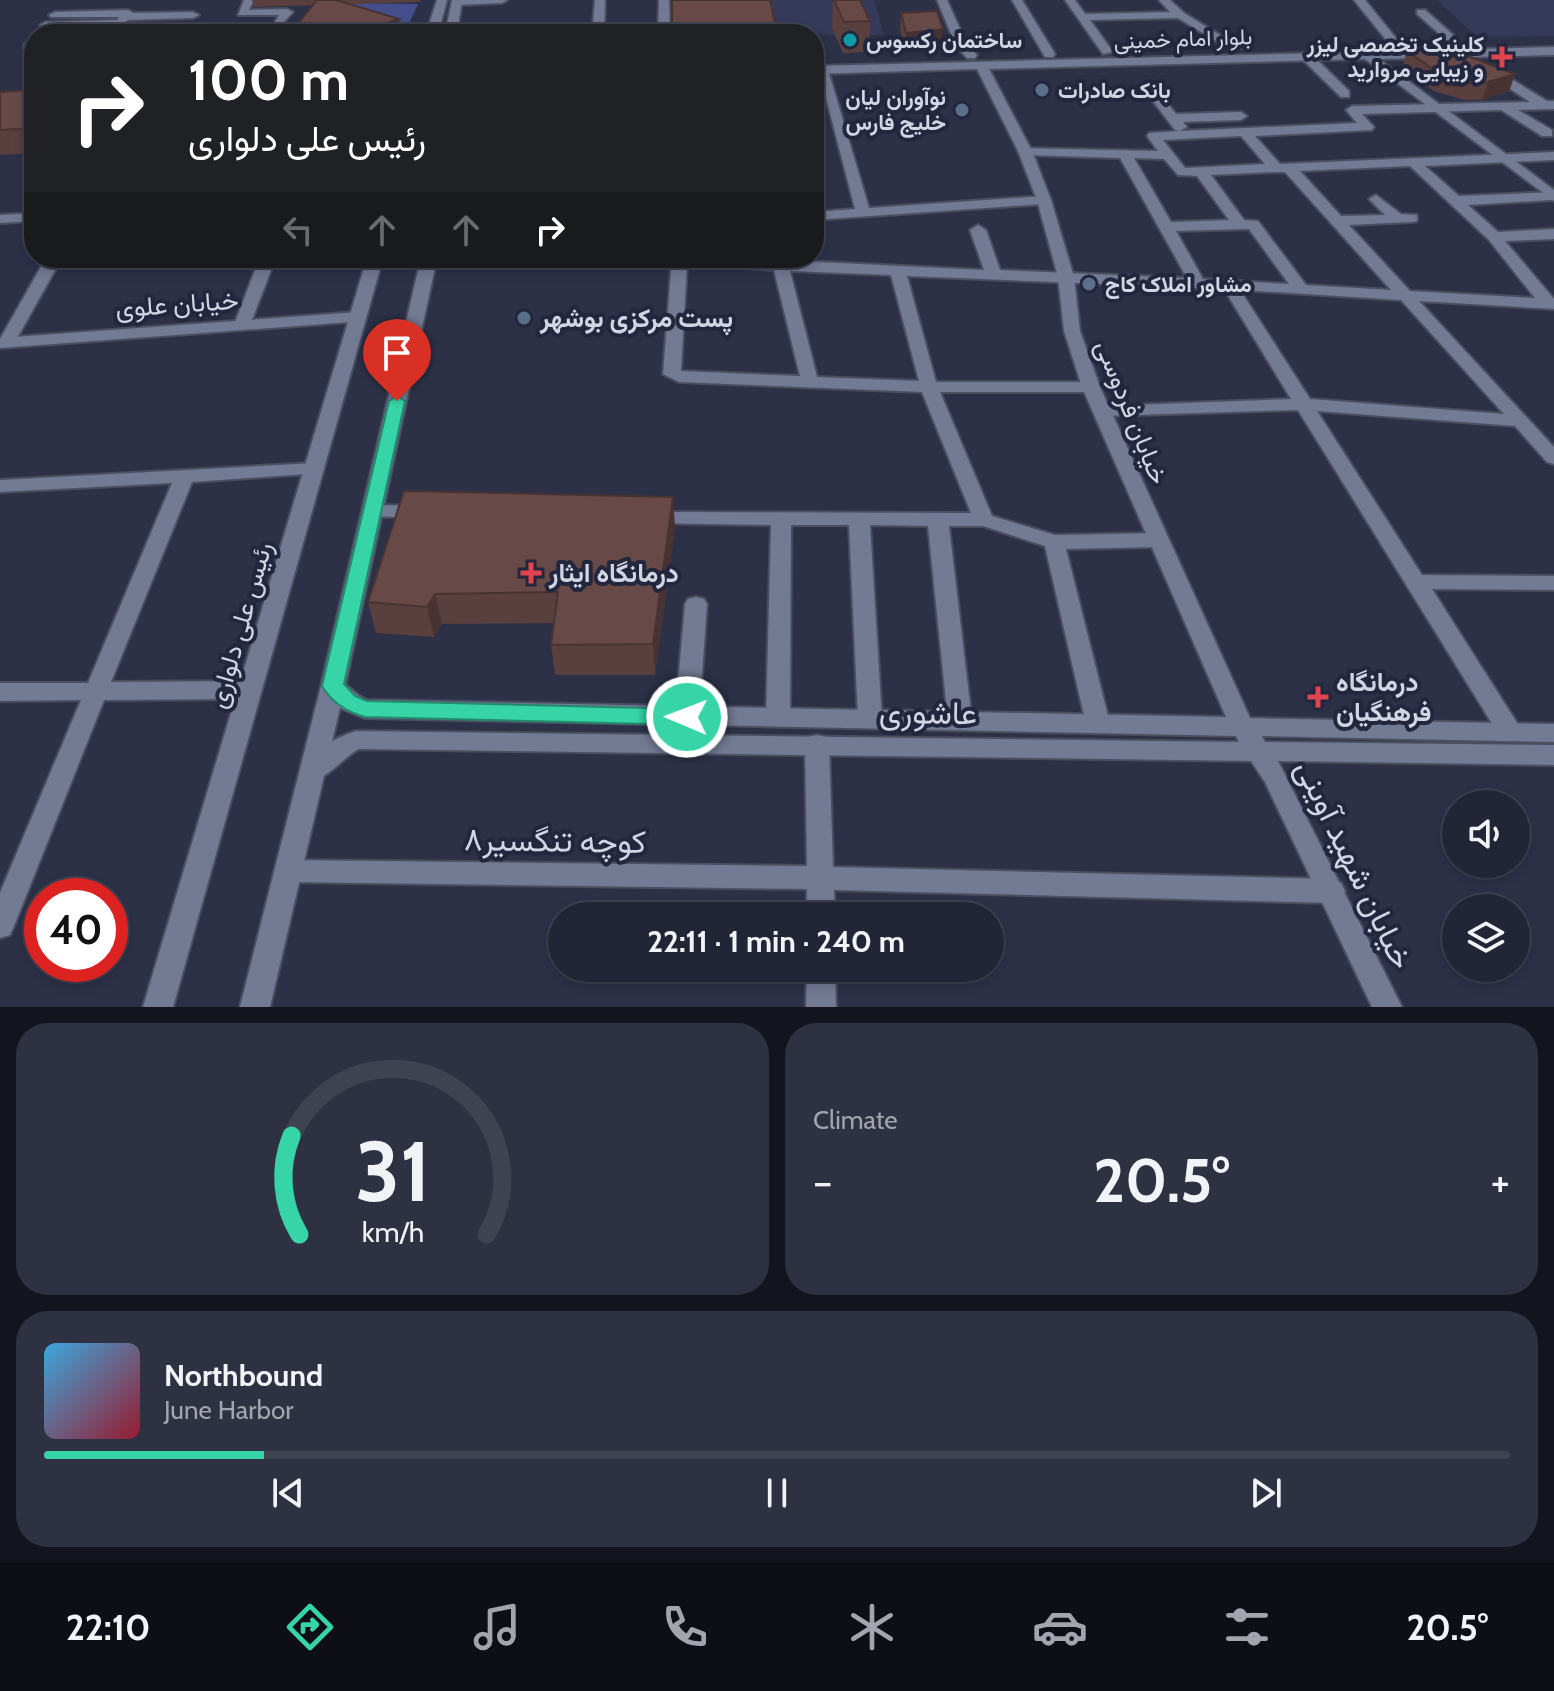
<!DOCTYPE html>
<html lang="en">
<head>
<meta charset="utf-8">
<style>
	body { margin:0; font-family:Cabin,Vazirmatn,sans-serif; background:#2e3142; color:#f1f3f6; height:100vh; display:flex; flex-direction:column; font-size:30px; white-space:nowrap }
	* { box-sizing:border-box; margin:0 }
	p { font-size:26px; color:#a2a5ad }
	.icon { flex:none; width:44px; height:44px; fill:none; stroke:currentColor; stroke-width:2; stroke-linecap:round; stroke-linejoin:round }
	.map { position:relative; height:1007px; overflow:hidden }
	.panel { display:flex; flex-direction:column; gap:16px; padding:16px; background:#13141e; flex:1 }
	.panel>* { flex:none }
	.top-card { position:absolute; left:24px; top:24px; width:800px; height:244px; border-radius:32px; box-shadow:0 4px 12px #0003,0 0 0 2px #3f4251; background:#202124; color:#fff; overflow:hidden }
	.controls { position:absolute; left:1442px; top:790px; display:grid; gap:16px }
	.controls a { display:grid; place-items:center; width:88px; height:88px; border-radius:50%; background:#222536; box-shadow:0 4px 12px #0003,0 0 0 2px #3f4251; font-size:40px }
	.speed { position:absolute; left:24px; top:878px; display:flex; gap:16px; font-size:40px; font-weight:700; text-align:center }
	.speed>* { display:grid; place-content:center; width:104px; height:104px; border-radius:50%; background:#222536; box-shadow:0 4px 12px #0003,0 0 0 2px #3f4251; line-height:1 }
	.speed .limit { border:12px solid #d22; background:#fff; color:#111 }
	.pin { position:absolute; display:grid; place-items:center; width:68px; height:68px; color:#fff; margin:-82px -34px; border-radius:50% 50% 50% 0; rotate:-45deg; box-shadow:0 0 8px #0007 }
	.pin .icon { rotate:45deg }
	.me { position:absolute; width:88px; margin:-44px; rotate:271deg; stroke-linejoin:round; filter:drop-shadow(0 0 6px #0008) }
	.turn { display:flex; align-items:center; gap:28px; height:168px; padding:0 32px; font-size:36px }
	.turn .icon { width:104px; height:104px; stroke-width:2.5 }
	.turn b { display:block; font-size:56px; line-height:68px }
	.lanes { display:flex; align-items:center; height:76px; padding:0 32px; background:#0003; justify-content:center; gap:40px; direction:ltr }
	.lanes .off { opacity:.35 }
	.big { font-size:60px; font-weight:700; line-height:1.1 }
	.panel .tile { flex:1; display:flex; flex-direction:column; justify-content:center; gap:12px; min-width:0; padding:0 28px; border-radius:32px; background:#2e3142 }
	.panel .dial { align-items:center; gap:0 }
	.dial svg { height:208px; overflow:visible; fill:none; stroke:#3f4251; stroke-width:7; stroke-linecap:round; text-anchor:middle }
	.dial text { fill:#f1f3f6; stroke:none }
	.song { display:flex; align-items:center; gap:24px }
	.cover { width:96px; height:96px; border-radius:12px; background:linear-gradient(135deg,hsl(200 70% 55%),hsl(350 70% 35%)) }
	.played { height:8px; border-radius:4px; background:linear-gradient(90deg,#36d4a7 15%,#3f4251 15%) }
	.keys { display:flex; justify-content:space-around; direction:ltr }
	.heat { display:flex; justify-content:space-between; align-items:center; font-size:44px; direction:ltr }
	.panel .tiles { flex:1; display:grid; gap:16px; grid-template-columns:1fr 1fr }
	.tile:last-child { grid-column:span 2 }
	.trip { position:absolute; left:548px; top:902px; width:456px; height:80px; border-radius:40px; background:#222536; box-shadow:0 4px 12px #0003,0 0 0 2px #3f4251; font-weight:700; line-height:80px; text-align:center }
	.tab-bar { display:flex; height:128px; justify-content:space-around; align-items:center; background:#0e0f16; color:#a2a5ad }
	.tab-bar .icon { width:56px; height:56px }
	.tab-bar .on { color:#36d4a7 }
	.tab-bar b { font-size:36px; color:#f1f3f6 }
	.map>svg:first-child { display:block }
	.built { fill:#343a57 }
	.green { fill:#444e8a }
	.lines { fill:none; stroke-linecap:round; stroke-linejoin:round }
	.minor-casing { stroke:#4a4e61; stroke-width:4 }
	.tertiary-casing { stroke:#4a4e61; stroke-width:4 }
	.secondary-casing { stroke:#4a4e61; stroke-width:4 }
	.minor { fill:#737a94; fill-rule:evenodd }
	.tertiary { fill:#737a94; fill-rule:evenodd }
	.secondary { fill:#737a94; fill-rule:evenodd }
	.wall { fill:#593f3e }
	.shaded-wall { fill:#483332 }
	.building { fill:#674948; stroke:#483332; stroke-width:2 }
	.route { fill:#36d4a7; stroke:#238a6d; stroke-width:2 }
	.culture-dot { fill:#0f9aa8; stroke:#23273d; stroke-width:3 }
	.health-dot { fill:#e0444e; stroke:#23273d; stroke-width:3 }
	.service-dot { fill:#5c6f8a; stroke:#23273d; stroke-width:3 }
	.labels { text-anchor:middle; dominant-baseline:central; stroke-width:8; stroke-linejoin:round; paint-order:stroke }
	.far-street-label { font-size:22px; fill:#d1d5e4; stroke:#23273d }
	.far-poi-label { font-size:22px; font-weight:bold; fill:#d1d5e4; stroke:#23273d; text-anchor:start }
	.street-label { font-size:26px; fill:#d1d5e4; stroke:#23273d }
	.poi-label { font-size:26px; font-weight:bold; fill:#d1d5e4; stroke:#23273d; text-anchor:start }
	.near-street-label { font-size:32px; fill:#d1d5e4; stroke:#23273d }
</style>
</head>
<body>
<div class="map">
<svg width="1554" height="1007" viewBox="0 0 1554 1007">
	<rect width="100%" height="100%" fill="#2d3148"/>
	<!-- built -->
	<g class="built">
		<path d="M771,0H874L884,35L775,34Z"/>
		<path d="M1437,0H1554V36L1477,37Z"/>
	</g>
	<!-- green -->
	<path class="green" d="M353,3L418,4L408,26H380L341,20Z"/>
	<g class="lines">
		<!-- minor casing -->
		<g class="minor-casing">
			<g id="minor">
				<path d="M244,0H254L249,10L287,9L293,12L281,25L275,22L279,15H238Z"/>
				<path d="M452,0H507L502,3L456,5L452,4Z"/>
				<path d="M595,0H605L604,34H592Z"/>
				<path d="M659,0H669L670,34H658Z"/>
				<path d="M1012,0H1022L1055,54L1053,57H1045Z"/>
				<path d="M1065,0H1075L1085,14L1170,12L1159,0H1170L1184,13L1241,48L1231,50L1178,18L1090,20L1113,52L1103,54Z"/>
				<path d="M1354,0H1365L1399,42V46H1391Z"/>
				<path d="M128,10L133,13L193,12L199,15L193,18L128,20L120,26L46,28L40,25L46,22L117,20L119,17H51L49,15L55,12Z"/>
				<path d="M1417,10H1425L1460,41V45H1452L1417,14Z"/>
				<path d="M34,37V51L24,49V45Z"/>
				<path d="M1302,53H1310L1349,91V97H1341L1302,59Z"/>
				<path d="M1490,66L1547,101H1554V109L1518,110L1552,130V136H1542L1501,110L1362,114L1374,127L1372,130L1255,136L1280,164L1554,152V160L1425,166L1459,196L1554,192V200H1551L1468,205L1498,232L1554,229V239L1505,241L1554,299V309L1419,301L1554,447V464L1547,462L1515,426L1317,411L1422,575L1554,576V590L1432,589L1519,726L1522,732L1519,738L1510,741L1501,738L1298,410L1102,416L1093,411L1102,406L1291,399L1224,289L907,276L936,382H1091L1100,387L1091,392H940L992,516L1055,535L1157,533L1167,540L1157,547L1066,549L1110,724L1106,730L1098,733L1090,730L1086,724L1045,546L983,526H949L972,721L968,727L960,730L952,727L948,721L928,526L870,525L882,719L878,725L870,728L862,725L858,719L849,525H791L790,718L786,724L778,727L770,724L766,718L771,525L648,523L641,522L638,517L641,512L971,513L922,392L679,382L663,374L672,258H739L984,270L970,230L978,225L986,230L1000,270L1187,278L1120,158L1025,155L1018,151L1020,148L1158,151L1147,136L1149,133L1180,131L1175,130L1146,92L1152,88L1156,89L1176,114L1241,112L1247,116L1241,120L1183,122L1187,127L1180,131L1357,123L1346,110L1352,106L1530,102L1486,73V67ZM1241,136L1265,164L1185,168L1163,140ZM1134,158L1164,159L1178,175L1197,176L1229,220L1171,222ZM1410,166L1489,240L1535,298L1410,291L1349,225L1412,222L1417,221V215L1401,214L1376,195L1369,199L1385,215L1341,216L1300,171ZM1273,172H1285L1391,290L1306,285L1258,221L1244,220L1211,175ZM1249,229L1289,284L1203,279L1176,231ZM687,263L774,270L800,376L681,371ZM790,271L891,275L919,381L817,377ZM1240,290L1401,300L1504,414L1310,399Z"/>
				<path d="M818,67L828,70L869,208L1044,196L1051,200L1044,204L814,220V212L855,209Z"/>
				<path d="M34,213V221L0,223V215Z"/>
				<path d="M46,258H62L12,347H0V339Z"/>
				<path d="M175,258H191L182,265L176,263Z"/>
				<path d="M265,260L273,265L250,325L242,330L236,329L234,325L257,265Z"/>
				<path d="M314,463L324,469L321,473L192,482L111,682L250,681L258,684L262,690L258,696L250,699L104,700L14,926L10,935L0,938V893L81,700L0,701V683H88L172,483L0,492V480Z"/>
				<path d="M373,505L425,506L435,512L425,518L366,516L363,511Z"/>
				<path d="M696,597L704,599L707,604L699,717L695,723L687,726L679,723L675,717L685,604L688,599Z"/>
				<path d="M817,735L826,737L829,744L833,867L1331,879L1341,883L1345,891L1341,899L1331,903L834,890L835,916H807V889L289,882L280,879L276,871L280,863L289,860L807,866L805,744L808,737Z"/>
				<path d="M807,968H835L836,1007H806Z"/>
			</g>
		</g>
		<!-- tertiary casing -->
		<g class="tertiary-casing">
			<g id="tertiary">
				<path d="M937,0H947L967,45L977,55L975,58H967L956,46Z"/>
				<path d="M1554,47V55L1379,59L1554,190V201L1365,59L989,69L1032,151L1051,200L1074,277L1080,331L1100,387L1250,718L1554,724V742L1262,736L1265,742L1554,745V765L1278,761L1402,1007H1372L1265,782L1251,761L359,749C341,758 324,786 303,779L300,772C311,751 334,738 356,731L1239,742L1236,736L365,718L340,708L321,686L325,680C343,674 351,694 367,700L1226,717L1082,387L1064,331L1058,277L1037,200L1018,151L977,69L814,74V66Z"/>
				<path d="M358,312L364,313L366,317L364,321L0,348V338Z"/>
			</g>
		</g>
		<!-- secondary casing -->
		<g class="secondary-casing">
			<g id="secondary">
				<path d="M437,0H447L438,34H426Z"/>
				<path d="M452,0H462L457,34H445Z"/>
				<path d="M367,258H383L173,1007H143Z"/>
				<path d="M421,258H437L345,686L270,1007H240L321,686Z"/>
			</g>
		</g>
		<!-- minor -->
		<use href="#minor" class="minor"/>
		<!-- tertiary -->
		<use href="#tertiary" class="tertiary"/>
		<!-- secondary -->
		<use href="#secondary" class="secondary"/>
	</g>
	<!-- wall -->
	<g class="wall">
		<path d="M252,0H421L420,2L254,7Z"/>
		<path d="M833,0H860L870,21L869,52L843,53L832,28Z"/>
		<path d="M901,13L941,46L905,49L900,29Z"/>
		<path d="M1407,51L1515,74L1509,91L1482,100H1464L1434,91L1402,68Z"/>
		<path d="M34,90V153L0,155V92Z"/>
		<path d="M675,527L655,675H555L551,645L554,623L442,624L434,637L376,633L368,602Z"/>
	</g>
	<!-- shaded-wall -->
	<g class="shaded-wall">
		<path d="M399,19L402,34H354Z"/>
		<path d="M943,29L941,46L905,49L906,33Z"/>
		<path d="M1515,74L1509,91L1482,100L1488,82Z"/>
		<path d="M673,497L675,527L655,675L653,644Z"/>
		<path d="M435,594L442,624L434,637L427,607Z"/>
	</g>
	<!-- building -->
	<g class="building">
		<path d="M317,0H336L399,19L354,34H290Z"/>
		<path d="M672,0H770L777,33L672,34Z"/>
		<path d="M834,0H860L870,21L844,22Z"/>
		<path d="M937,11L943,29L906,33L901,13Z"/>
		<path d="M1447,48L1515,74L1488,82L1469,83L1440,74L1407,51Z"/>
		<path d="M34,90V128L0,130V92Z"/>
		<path d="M404,491L673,497L653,644L551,645L558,592L435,594L427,607L368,602Z"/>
	</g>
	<!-- route -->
	<path class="route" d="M397,396L405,401L344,684L355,696L367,701L687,709L695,711L698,717L695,723L687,725L365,717C347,712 332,703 322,686L389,401Z"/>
	<!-- markers -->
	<circle class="culture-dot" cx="850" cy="40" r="8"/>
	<g class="health-dot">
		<path d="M1498 45h8v8h8v8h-8v8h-8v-8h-8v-8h8z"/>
		<path d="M527 561h8v8h8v8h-8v8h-8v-8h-8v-8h8z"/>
		<path d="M1314 685h8v8h8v8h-8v8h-8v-8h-8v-8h8z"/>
	</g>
	<g class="service-dot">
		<circle cx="1042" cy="90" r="8"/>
		<circle cx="962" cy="110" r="8"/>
		<circle cx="1089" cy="284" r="8"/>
		<circle cx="524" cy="318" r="8"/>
	</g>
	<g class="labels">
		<!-- far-street labels -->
		<g class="far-street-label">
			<text transform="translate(1183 39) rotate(-2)">بلوار امام خمینی</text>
		</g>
		<!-- far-poi labels -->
		<g class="far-poi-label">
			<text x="866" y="40">ساختمان رکسوس</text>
			<text x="1484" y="44" text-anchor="end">کلینیک تخصصی لیزر<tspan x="1484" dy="25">و زیبایی مروارید</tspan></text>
			<text x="1058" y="90">بانک صادرات</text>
			<text x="946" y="97" text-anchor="end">نوآوران لیان<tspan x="946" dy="25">خلیج فارس</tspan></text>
			<text x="1105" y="284">مشاور املاک کاج</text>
		</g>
		<!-- street labels -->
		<g class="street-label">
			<text transform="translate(177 304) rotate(-4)">خیابان علوی</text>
			<text transform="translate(1132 412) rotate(68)">خیابان فردوسی</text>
			<text transform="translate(240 625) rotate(-74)">رئیس علی دلواری</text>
		</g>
		<!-- poi labels -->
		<g class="poi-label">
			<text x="540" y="318">پست مرکزی بوشهر</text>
			<text x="549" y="573">درمانگاه ایثار</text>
			<text x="1336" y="682">درمانگاه<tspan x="1336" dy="30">فرهنگیان</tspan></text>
		</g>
		<!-- near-street labels -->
		<g class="near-street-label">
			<text transform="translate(928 712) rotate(1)">عاشوری</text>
			<text transform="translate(555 840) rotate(1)">کوچه تنگسیر۸</text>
			<text transform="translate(1355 864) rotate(64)">خیابان شهید آوینی</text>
		</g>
	</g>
</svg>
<div class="controls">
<a><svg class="icon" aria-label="sound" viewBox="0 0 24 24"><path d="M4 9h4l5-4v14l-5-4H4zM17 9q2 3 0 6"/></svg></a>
<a><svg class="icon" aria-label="layers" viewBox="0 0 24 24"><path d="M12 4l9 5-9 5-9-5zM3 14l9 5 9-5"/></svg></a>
</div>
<div class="speed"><div class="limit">40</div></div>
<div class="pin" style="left:397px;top:401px;background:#d93025"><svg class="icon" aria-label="arrive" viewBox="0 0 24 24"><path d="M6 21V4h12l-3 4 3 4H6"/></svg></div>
<svg class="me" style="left:687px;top:717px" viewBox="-20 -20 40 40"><circle r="17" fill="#36d4a7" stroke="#fff" stroke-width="3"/><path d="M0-11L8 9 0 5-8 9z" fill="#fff"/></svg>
<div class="trip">22:11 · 1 min · 240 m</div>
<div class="top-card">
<div class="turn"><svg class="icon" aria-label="right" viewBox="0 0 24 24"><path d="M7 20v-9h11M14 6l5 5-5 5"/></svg><div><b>100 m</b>رئیس علی دلواری</div></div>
<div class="lanes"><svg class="icon off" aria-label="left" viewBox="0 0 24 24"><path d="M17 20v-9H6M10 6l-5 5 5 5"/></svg><svg class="icon off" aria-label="ahead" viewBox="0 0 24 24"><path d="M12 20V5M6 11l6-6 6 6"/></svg><svg class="icon off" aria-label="ahead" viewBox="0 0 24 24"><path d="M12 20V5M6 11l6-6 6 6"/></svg><svg class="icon" aria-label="right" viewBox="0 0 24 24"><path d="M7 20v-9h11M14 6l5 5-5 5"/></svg></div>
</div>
</div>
<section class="panel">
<div class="tiles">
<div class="tile dial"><svg viewBox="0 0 100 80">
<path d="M14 69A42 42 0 1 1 86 69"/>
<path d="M14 69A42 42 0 0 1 11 31" stroke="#36d4a7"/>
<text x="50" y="56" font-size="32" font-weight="700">31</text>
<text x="50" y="72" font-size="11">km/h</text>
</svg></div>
<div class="tile"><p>Climate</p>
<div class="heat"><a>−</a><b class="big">20.5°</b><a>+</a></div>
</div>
<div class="tile">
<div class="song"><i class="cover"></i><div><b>Northbound</b><p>June Harbor</p></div></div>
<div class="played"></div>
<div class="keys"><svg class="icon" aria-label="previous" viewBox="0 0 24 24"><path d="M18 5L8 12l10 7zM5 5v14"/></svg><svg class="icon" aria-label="pause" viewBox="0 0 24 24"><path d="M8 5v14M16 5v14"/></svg><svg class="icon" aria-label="next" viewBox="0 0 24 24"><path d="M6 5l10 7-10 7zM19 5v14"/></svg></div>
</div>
</div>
</section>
<nav class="tab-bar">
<b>22:10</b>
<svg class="icon on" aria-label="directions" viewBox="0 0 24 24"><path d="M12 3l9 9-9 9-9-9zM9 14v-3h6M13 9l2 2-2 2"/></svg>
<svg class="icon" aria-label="music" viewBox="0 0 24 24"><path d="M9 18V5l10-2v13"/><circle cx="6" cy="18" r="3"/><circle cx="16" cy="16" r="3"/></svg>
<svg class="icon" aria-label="phone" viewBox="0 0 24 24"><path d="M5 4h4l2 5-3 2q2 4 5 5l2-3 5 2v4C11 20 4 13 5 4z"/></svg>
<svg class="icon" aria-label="climate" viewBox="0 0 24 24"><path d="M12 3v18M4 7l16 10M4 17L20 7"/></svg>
<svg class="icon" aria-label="car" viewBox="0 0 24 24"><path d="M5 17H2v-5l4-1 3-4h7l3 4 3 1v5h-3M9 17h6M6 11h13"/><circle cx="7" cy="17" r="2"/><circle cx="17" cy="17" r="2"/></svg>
<svg class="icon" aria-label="filters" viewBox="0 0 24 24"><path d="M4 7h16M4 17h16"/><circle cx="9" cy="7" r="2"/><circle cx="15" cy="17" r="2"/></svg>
<b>20.5°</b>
</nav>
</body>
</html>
